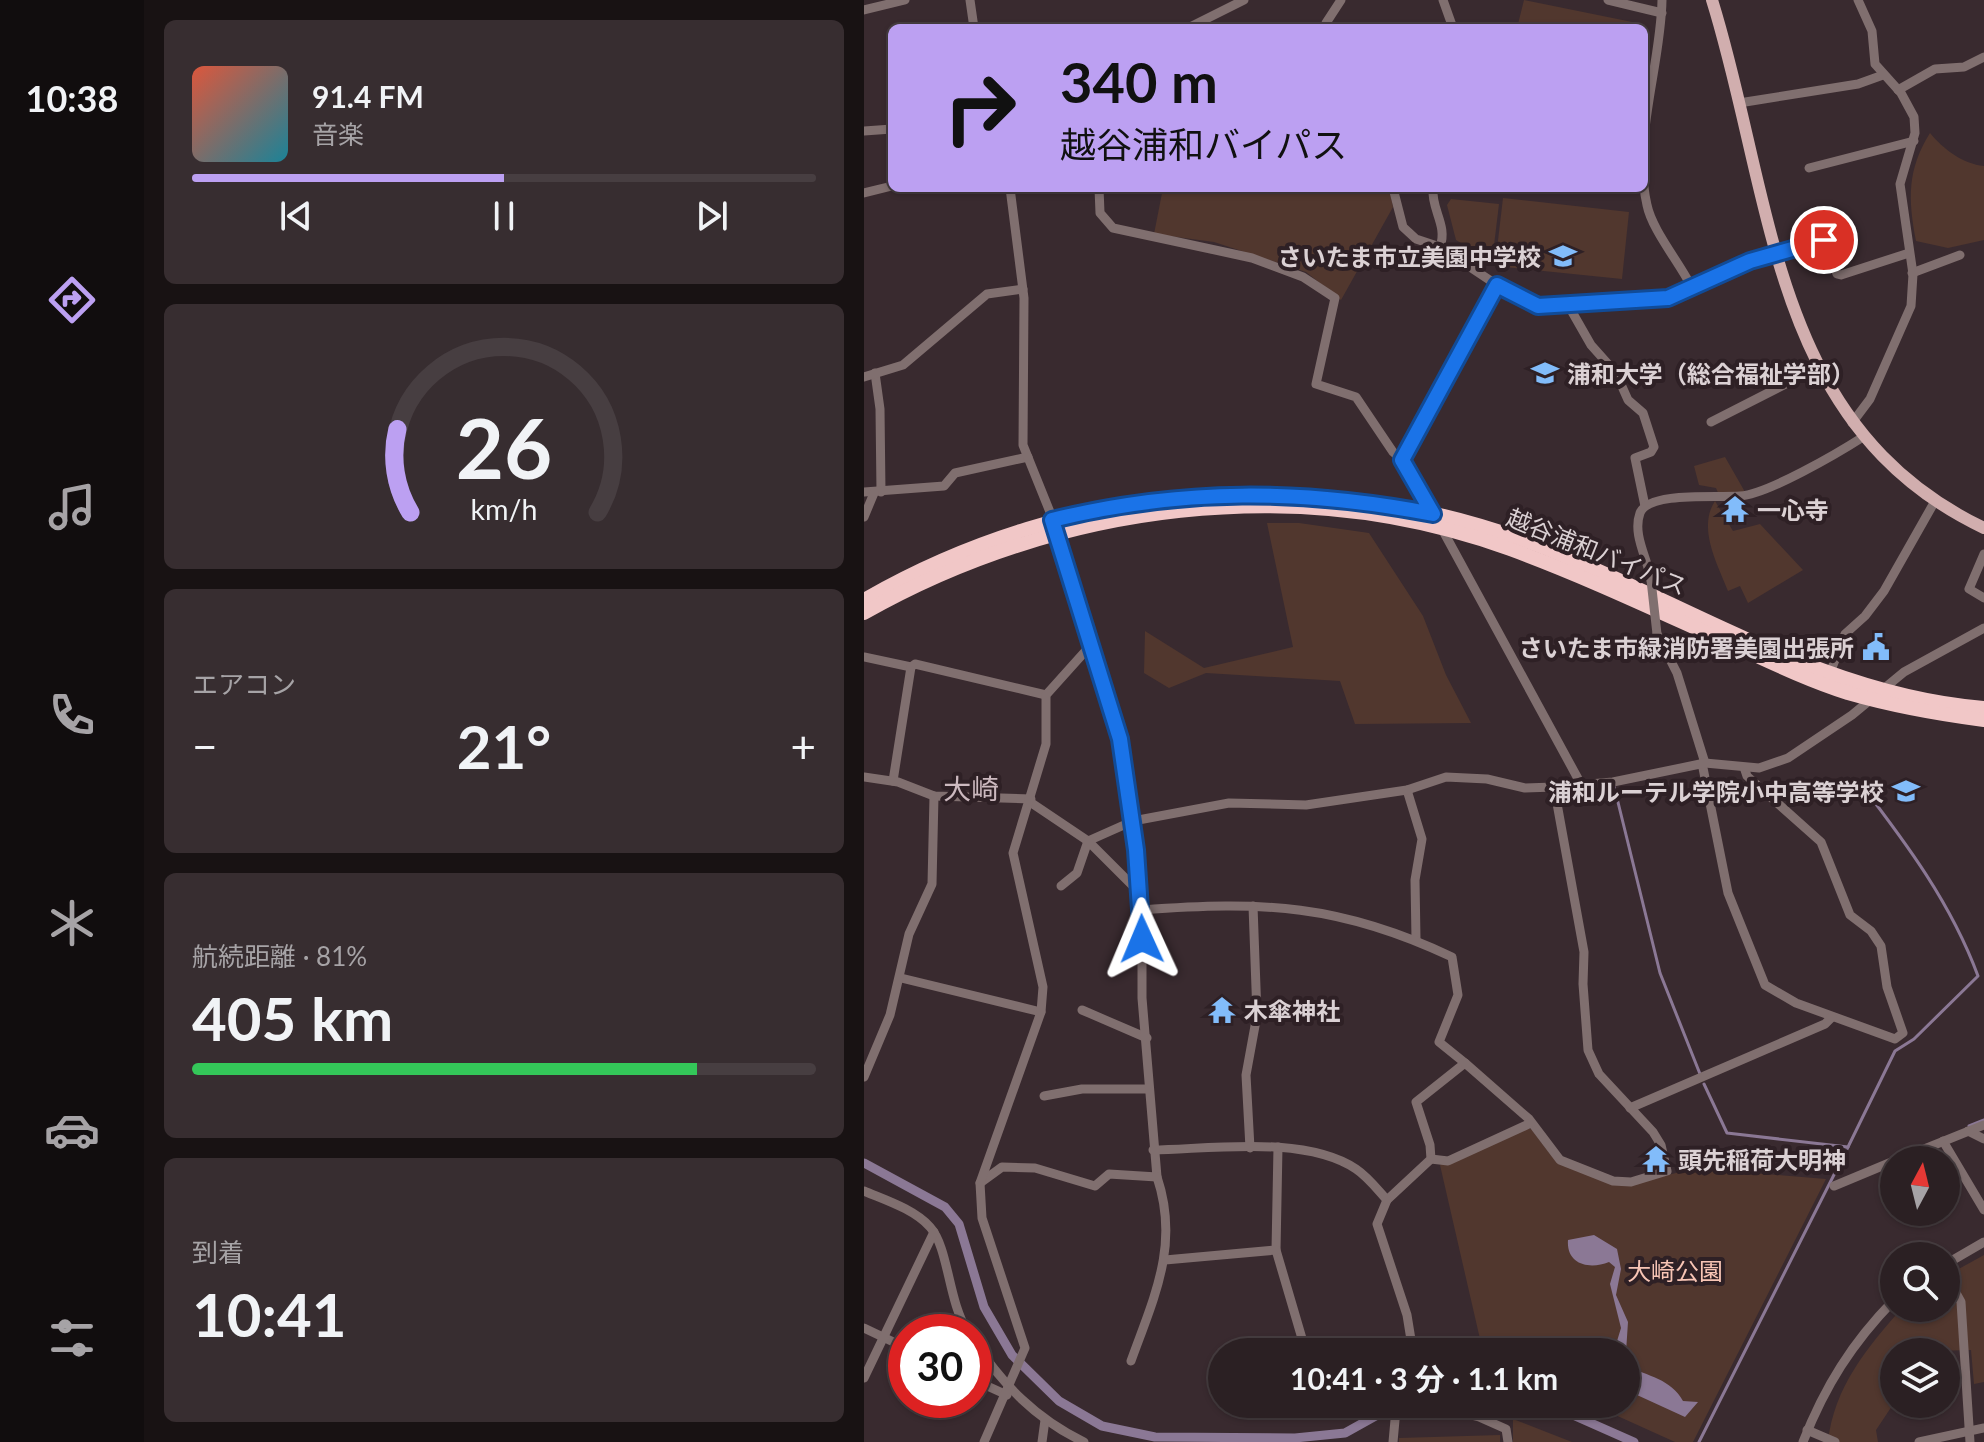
<!DOCTYPE html>
<html lang="ja">
<head>
<meta charset="utf-8">
<style>
	body { margin:0; font-family:Lato,"Noto Sans JP",sans-serif; background:#372d30; color:#f1f3f6; height:100vh; display:flex; flex-direction:column; font-size:30px; white-space:nowrap }
	* { box-sizing:border-box; margin:0 }
	p { font-size:26px; color:#a6a3a6 }
	.icon { flex:none; width:44px; height:44px; fill:none; stroke:currentColor; stroke-width:2; stroke-linecap:round; stroke-linejoin:round }
	.map { position:relative; flex:1; overflow:hidden }
	.panel { display:flex; flex-direction:column; gap:20px; padding:20px; background:#181213; width:720px }
	.panel>* { flex:none }
	.banner { position:absolute; left:24px; top:24px; width:760px; height:168px; border-radius:12px; box-shadow:0 2px 6px #0004,0 0 0 2px #473e41; background:#bca0f2; color:#111; overflow:hidden }
	.needle { width:52px; rotate:7deg }
	.controls { position:absolute; left:1016px; top:1146px; display:grid; gap:16px }
	.controls a { display:grid; place-items:center; width:80px; height:80px; border-radius:50%; background:#2b2023; box-shadow:0 2px 6px #0004,0 0 0 2px #473e41; font-size:40px }
	.speed { position:absolute; left:24px; top:1314px; display:flex; gap:16px; font-size:40px; font-weight:700; text-align:center }
	.speed>* { display:grid; place-content:center; width:104px; height:104px; border-radius:50%; background:#2b2023; box-shadow:0 2px 6px #0004,0 0 0 2px #473e41; line-height:1 }
	.speed .limit { border:12px solid #d22; background:#fff; color:#111 }
	.pin { position:absolute; display:grid; place-items:center; width:68px; height:68px; color:#fff; margin:-34px; border:4px solid #fff; border-radius:50%; box-shadow:0 2px 8px #0007 }
	.me { position:absolute; width:88px; margin:-44px; rotate:359deg; stroke-linejoin:round; filter:drop-shadow(0 0 6px #0008) }
	.turn { display:flex; align-items:center; gap:28px; height:168px; padding:0 40px; font-size:36px }
	.turn .icon { width:104px; height:104px; stroke-width:2.5 }
	.turn b { display:block; font-size:56px; line-height:68px }
	.big { font-size:60px; font-weight:700; line-height:1.1 }
	.panel .card { flex:1; display:flex; flex-direction:column; justify-content:center; gap:12px; min-width:0; padding:0 28px; border-radius:12px; background:#372d30 }
	.panel .dial { align-items:center; gap:0 }
	.dial svg { height:208px; overflow:visible; fill:none; stroke:#473e41; stroke-width:7; stroke-linecap:round; text-anchor:middle }
	.dial text { fill:#f1f3f6; stroke:none }
	.song { display:flex; align-items:center; gap:24px }
	.cover { width:96px; height:96px; border-radius:12px; background:linear-gradient(135deg,hsl(10 70% 55%),hsl(190 70% 35%)) }
	.played { height:8px; border-radius:4px; background:linear-gradient(90deg,#bca0f2 50%,#473e41 50%) }
	.keys { display:flex; justify-content:space-around; direction:ltr }
	.heat { display:flex; justify-content:space-between; align-items:center; font-size:44px; direction:ltr }
	.charge { height:12px; border-radius:6px; background:linear-gradient(90deg,#34c759 81%,#473e41 0) }
	.trip { position:absolute; left:344px; top:1338px; width:432px; height:80px; border-radius:40px; background:#2b2023; box-shadow:0 2px 6px #0004,0 0 0 2px #473e41; font-weight:700; line-height:80px; text-align:center }
	main { display:flex; flex:1; min-height:0 }
	.dock { display:flex; flex-direction:column; width:144px; justify-content:space-around; align-items:center; background:#110d0e; color:#a6a3a6 }
	.dock .icon { width:56px; height:56px }
	.dock .current { color:#bca0f2 }
	.dock b { font-size:36px; color:#f1f3f6 }
	.map>svg:first-child { display:block }
	.green { fill:#51372e }
	.water { fill:#8b7895 }
	.lines { fill:none; stroke-linecap:round; stroke-linejoin:round }
	.stream { stroke:#8b7895; stroke-width:3 }
	.canal { stroke:#8b7895; stroke-width:9 }
	.minor { stroke:#806f6f; stroke-width:9 }
	.major { stroke:#d1aeae; stroke-width:12 }
	.highway { stroke:#f1c7c7; stroke-width:14 }
	.minor-bridge { stroke:#806f6f; stroke-width:9 }
	.route-casing { stroke:#114b97; stroke-width:20 }
	.route { stroke:#1a73e8; stroke-width:14 }
	.labels { text-anchor:middle; dominant-baseline:central; stroke-width:8; stroke-linejoin:round; paint-order:stroke }
	.poi-label { font-size:24px; font-weight:bold; fill:#dbd1d4; stroke:#2e2025; text-anchor:start }
	.street-label { font-size:24px; fill:#dbd1d4; stroke:#2e2025 }
	.park-label { font-size:24px; fill:#f8c5b5; stroke:#2e2025 }
	.quarter-label { font-size:28px; fill:#ccb9bf; stroke:#2e2025 }
</style>
</head>
<body>
<main>
<nav class="dock">
<b>10:38</b>
<svg class="icon current" aria-label="directions" viewBox="0 0 24 24"><path d="M12 3l9 9-9 9-9-9zM9 14v-3h6M13 9l2 2-2 2"/></svg>
<svg class="icon" aria-label="music" viewBox="0 0 24 24"><path d="M9 18V5l10-2v13"/><circle cx="6" cy="18" r="3"/><circle cx="16" cy="16" r="3"/></svg>
<svg class="icon" aria-label="phone" viewBox="0 0 24 24"><path d="M5 4h4l2 5-3 2q2 4 5 5l2-3 5 2v4C11 20 4 13 5 4z"/></svg>
<svg class="icon" aria-label="climate" viewBox="0 0 24 24"><path d="M12 3v18M4 7l16 10M4 17L20 7"/></svg>
<svg class="icon" aria-label="car" viewBox="0 0 24 24"><path d="M5 17H2v-5l4-1 3-4h7l3 4 3 1v5h-3M9 17h6M6 11h13"/><circle cx="7" cy="17" r="2"/><circle cx="17" cy="17" r="2"/></svg>
<svg class="icon" aria-label="filters" viewBox="0 0 24 24"><path d="M4 7h16M4 17h16"/><circle cx="9" cy="7" r="2"/><circle cx="15" cy="17" r="2"/></svg>
</nav>
<section class="panel">
<div class="card">
<div class="song"><i class="cover"></i><div><b>91.4 FM</b><p>音楽</p></div></div>
<div class="played"></div>
<div class="keys"><svg class="icon" aria-label="previous" viewBox="0 0 24 24"><path d="M18 5L8 12l10 7zM5 5v14"/></svg><svg class="icon" aria-label="pause" viewBox="0 0 24 24"><path d="M8 5v14M16 5v14"/></svg><svg class="icon" aria-label="next" viewBox="0 0 24 24"><path d="M6 5l10 7-10 7zM19 5v14"/></svg></div>
</div>
<div class="card dial"><svg viewBox="0 0 100 80">
<path d="M14 69A42 42 0 1 1 86 69"/>
<path d="M14 69A42 42 0 0 1 9 37" stroke="#bca0f2"/>
<text x="50" y="56" font-size="32" font-weight="700">26</text>
<text x="50" y="72" font-size="11">km/h</text>
</svg></div>
<div class="card"><p>エアコン</p>
<div class="heat"><a>−</a><b class="big">21°</b><a>+</a></div>
</div>
<div class="card"><p>航続距離 · 81%</p><b class="big">405 km</b><div class="charge"></div></div>
<div class="card"><p>到着</p><b class="big">10:41</b></div>
</section>
<div class="map">
<svg width="1120" height="1442" viewBox="0 0 1120 1442">
	<rect width="100%" height="100%" fill="#392a2f"/>
	<!-- green -->
	<g class="green">
		<path d="M660,0L778,24V28H653Z"/>
		<path d="M1066,133C1079,149 1099,164 1120,166V240L1084,248L1052,241C1044,199 1043,170 1066,133Z"/>
		<path d="M299,188H525L529,207L477,300L442,272L350,242L290,234Z"/>
		<path d="M639,198L765,212L758,279L631,266Z"/>
		<path d="M587,199L635,204L628,262L592,240L583,205Z"/>
		<path d="M861,457L881,492L855,495L852,488L835,485L830,466Z"/>
		<path d="M851,501L869,531L896,524L939,570L884,603L876,586L864,591C854,565 833,528 851,501Z"/>
		<path d="M403,523H435L505,533L559,616L582,675L607,723L491,724L476,681L342,673L305,688L280,673L281,631L340,668L429,647Z"/>
		<path d="M661,1128L667,1129L687,1155L767,1184L812,1173L814,1167L962,1179L829,1442H811L727,1404H762V1352H619L576,1165Z"/>
		<path d="M1120,1255V1382L1110,1384L1107,1350L1030,1352V1403L1012,1430L1014,1442H964C970,1387 1003,1348 1038,1308H1082V1276Z"/>
		<path d="M649,1419L708,1442H649Z"/>
		<path d="M636,1435V1442H535V1438Z"/>
	</g>
	<!-- water -->
	<g class="water">
		<path d="M730,1235L753,1249L757,1269L752,1295L764,1322L762,1352L750,1351L757,1328L746,1284L751,1267L745,1262C726,1270 702,1265 704,1240Z"/>
		<path d="M762,1366C784,1376 807,1379 819,1401L834,1402L821,1417L773,1395L762,1397Z"/>
	</g>
	<g class="lines">
		<!-- stream -->
		<g class="stream">
			<path d="M750,786L796,973L836,1074"/>
			<path d="M1105,1126L1120,1120"/>
			<path d="M984,1147L1031,1051L1050,1039L1114,976C1087,903 1042,843 996,783"/>
			<path d="M835,1442L984,1147L863,1133L840,1084"/>
		</g>
		<!-- canal -->
		<g class="canal">
			<path d="M0,1163L81,1207L95,1224L120,1307L148,1355L195,1401L238,1426L291,1437L431,1438L481,1433L533,1404"/>
			<path d="M684,1404L770,1442"/>
		</g>
		<!-- minor -->
		<g class="minor">
			<path d="M106,0L110,28"/>
			<path d="M579,0L589,28"/>
			<path d="M744,0L798,13"/>
			<path d="M798,0C797,65 768,140 783,205C788,230 815,262 827,286"/>
			<path d="M0,10L41,0"/>
			<path d="M462,23L477,0"/>
			<path d="M324,28L380,0"/>
			<path d="M1034,90L1071,69L1100,67L1120,57"/>
			<path d="M875,103L994,84L1019,75"/>
			<path d="M0,131L28,129"/>
			<path d="M945,168L1050,141"/>
			<path d="M235,188L236,213L249,228L388,258L439,277L471,298L452,384L492,397L529,452L538,460"/>
			<path d="M529,188L539,227L552,239L576,247L633,285L674,306L804,298L886,261L960,240"/>
			<path d="M569,188C567,210 584,225 576,247"/>
			<path d="M0,193L28,186"/>
			<path d="M959,235L973,274L977,275L1045,253"/>
			<path d="M1048,273L1096,255"/>
			<path d="M703,303L727,345L752,373L764,400L779,413L790,447L787,452L771,458L781,506"/>
			<path d="M11,373L16,409L17,492"/>
			<path d="M0,377L39,365L123,294L159,289"/>
			<path d="M847,422L953,368"/>
			<path d="M988,423L1006,399L1047,306L1049,274L1036,184L1051,133L1050,117L1037,93L1011,64L1008,31L994,0"/>
			<path d="M0,492L80,486L91,473L164,457"/>
			<path d="M570,516L538,460L633,285"/>
			<path d="M0,517L10,493"/>
			<path d="M578,529L718,786"/>
			<path d="M1120,554L1105,589L1120,598"/>
			<path d="M787,580C784,559 768,535 776,513C784,491 856,498 876,496C904,494 974,453 999,437"/>
			<path d="M793,634L813,673L841,763"/>
			<path d="M0,657L47,667L29,781"/>
			<path d="M47,667L51,664L182,695"/>
			<path d="M966,673L981,634L1001,616L1020,591L1071,501"/>
			<path d="M838,763L864,893L901,985L932,1003L1031,1039L1039,1033L1023,987L1017,946L1007,931L986,915L957,842L883,776L881,770"/>
			<path d="M0,777L34,782L70,796L167,799"/>
			<path d="M543,790L558,839L551,880L552,939"/>
			<path d="M166,802L224,841L269,821L365,803L442,805L543,790L582,777L623,779L661,788L690,787L749,782L841,763L895,768L924,758L988,715L1040,672L1120,628"/>
			<path d="M197,886L213,873L224,841L270,887H276"/>
			<path d="M278,910C399,901 476,904 588,957L594,995L575,1042L601,1063L552,1102L566,1145L567,1159L523,1200L513,1224L543,1315L549,1352"/>
			<path d="M37,978L177,1012"/>
			<path d="M218,1010L283,1038"/>
			<path d="M601,1063L665,1119L696,1160L749,1181L767,1182L803,1171L797,1145L789,1132L735,1074L724,1050L719,984L720,952L690,787"/>
			<path d="M0,1077L26,1015L45,934L68,884L70,796"/>
			<path d="M180,1096L218,1089H285"/>
			<path d="M766,1108L961,1024L968,1017"/>
			<path d="M1104,1131L1120,1139"/>
			<path d="M1079,1141L1120,1210"/>
			<path d="M414,1147L412,1250L442,1352"/>
			<path d="M386,1148L382,1075L393,1015L389,906"/>
			<path d="M289,1150C348,1149 441,1135 492,1169C504,1177 513,1189 523,1200"/>
			<path d="M567,1159L584,1161L667,1123"/>
			<path d="M1033,1160L1120,1125"/>
			<path d="M116,1183L138,1167L171,1168L231,1186L245,1174L293,1177L278,998V910L269,821L256,739L226,646"/>
			<path d="M970,1186L1030,1161"/>
			<path d="M0,1191C21,1200 50,1209 66,1227C85,1248 84,1302 104,1332"/>
			<path d="M301,1260L412,1250"/>
			<path d="M1082,1264L1120,1242"/>
			<path d="M1082,1275L1097,1302L1106,1442"/>
			<path d="M0,1328L42,1348"/>
			<path d="M110,1341C139,1385 172,1419 220,1442"/>
			<path d="M267,1361C290,1297 316,1245 293,1177"/>
			<path d="M0,1378L70,1232"/>
			<path d="M110,1380L143,1395"/>
			<path d="M563,1404L615,1417L642,1429L644,1442"/>
			<path d="M943,1430L971,1442"/>
			<path d="M120,1442L161,1348L118,1218L116,1183L177,1012L179,987L149,853L182,744V695L226,646L186,512L159,445L160,298L146,188"/>
			<path d="M178,1442L181,1420"/>
			<path d="M529,1442L531,1420"/>
			<path d="M939,1442C961,1386 988,1343 1030,1300"/>
			<path d="M1055,1442L1120,1428"/>
		</g>
		<!-- major -->
		<path class="major" d="M848,0C910,198 906,426 1120,528"/>
		<!-- highway -->
		<g class="highway">
			<path d="M0,600C207,480 463,460 686,550C827,607 965,696 1120,708"/>
			<path d="M0,613C194,503 434,472 646,549C717,575 787,608 856,639C898,658 940,679 984,693C1029,706 1074,714 1120,720"/>
		</g>
		<!-- minor-bridge -->
		<path class="minor-bridge" d="M787,580L793,634"/>
	</g>
	<g class="lines">
		<!-- route casing -->
		<g class="route-casing">
			<path id="route" d="M278,939L272,850L256,739L188,520C317,488 439,489 569,514L538,460L633,285L674,306L804,298L886,261L960,240"/>
		</g>
		<!-- route -->
		<use href="#route" class="route"/>
	</g>
	<!-- icons -->
	<defs>
		<g id="school-bare" transform="scale(2.16)"><path d="M0-5L7-2L0 1L-7-2ZM-4 1L0 2.5L4 1V4Q0 6-4 4Z" fill="#82bcfa" stroke="#2e2025" stroke-width="2.5" paint-order="stroke"/></g>
		<g id="university-bare" transform="scale(2.16)"><path d="M0-5L7-2L0 1L-7-2ZM-4 1L0 2.5L4 1V4Q0 6-4 4Z" fill="#82bcfa" stroke="#2e2025" stroke-width="2.5" paint-order="stroke"/></g>
		<g id="temple-bare" transform="scale(2.16)"><path d="M0-6L5-2H3V0L6.5 2.5H4V6H1.5V3h-3V6H-4V2.5H-6.5L-3 0V-2H-5Z" fill="#82bcfa" stroke="#2e2025" stroke-width="2.5" paint-order="stroke"/></g>
		<g id="civic-bare" transform="scale(2.16)"><path d="M-.6-6.5H3V-4.5H.6V-3L4-1V1h2V6H-6V1h2V-1L-.6-3ZM-1.2 2.5V6h2.4V2.5Z" fill="#82bcfa" stroke="#2e2025" stroke-width="2.5" paint-order="stroke"/></g>
	</defs>
	<g fill-rule="evenodd">
		<use href="#school-bare" x="699" y="256"/>
		<use href="#university-bare" x="681" y="373"/>
		<use href="#temple-bare" x="871" y="509"/>
		<use href="#civic-bare" x="1012" y="647"/>
		<use href="#school-bare" x="1042" y="791"/>
		<use href="#temple-bare" x="358" y="1010"/>
		<use href="#temple-bare" x="792" y="1159"/>
	</g>
	<g class="labels">
		<!-- poi labels -->
		<g class="poi-label">
			<text x="677" y="256" text-anchor="end">さいたま市立美園中学校</text>
			<text x="703" y="373">浦和大学（総合福祉学部）</text>
			<text x="893" y="509">一心寺</text>
			<text x="990" y="647" text-anchor="end">さいたま市緑消防署美園出張所</text>
			<text x="1020" y="791" text-anchor="end">浦和ルーテル学院小中高等学校</text>
			<text x="380" y="1010">木傘神社</text>
			<text x="814" y="1159">頭先稲荷大明神</text>
		</g>
		<!-- street labels -->
		<g class="street-label">
			<text transform="translate(733 551) rotate(22)">越谷浦和バイパス</text>
		</g>
		<!-- park labels -->
		<g class="park-label">
			<text x="811" y="1270">大崎公園</text>
		</g>
		<!-- quarter labels -->
		<g class="quarter-label">
			<text x="107" y="788">大崎</text>
		</g>
	</g>
</svg>
<div class="controls">
<a><svg class="needle" viewBox="-14 -14 28 28"><path d="M0-13l5 13h-10z" fill="#e53935"/><path d="M0 13l5-13h-10z" fill="#a6a3a6"/></svg></a>
<a><svg class="icon" aria-label="search" viewBox="0 0 24 24"><circle cx="10" cy="10" r="6"/><path d="M15 15l6 6"/></svg></a>
<a><svg class="icon" aria-label="layers" viewBox="0 0 24 24"><path d="M12 4l9 5-9 5-9-5zM3 14l9 5 9-5"/></svg></a>
</div>
<div class="speed"><div class="limit">30</div></div>
<div class="pin" style="left:960px;top:240px;background:#d93025"><svg class="icon" aria-label="arrive" viewBox="0 0 24 24"><path d="M6 21V4h12l-3 4 3 4H6"/></svg></div>
<svg class="me" style="left:278px;top:939px" viewBox="-20 -20 40 40"><path d="M0-17L14 15 0 8-14 15z" fill="#1a73e8" stroke="#fff" stroke-width="4"/></svg>
<div class="trip">10:41 · 3 分 · 1.1 km</div>
<div class="banner">
<div class="turn"><svg class="icon" aria-label="right" viewBox="0 0 24 24"><path d="M7 20v-9h11M14 6l5 5-5 5"/></svg><div><b>340 m</b>越谷浦和バイパス</div></div>
</div>
</div>
</main>
</body>
</html>
